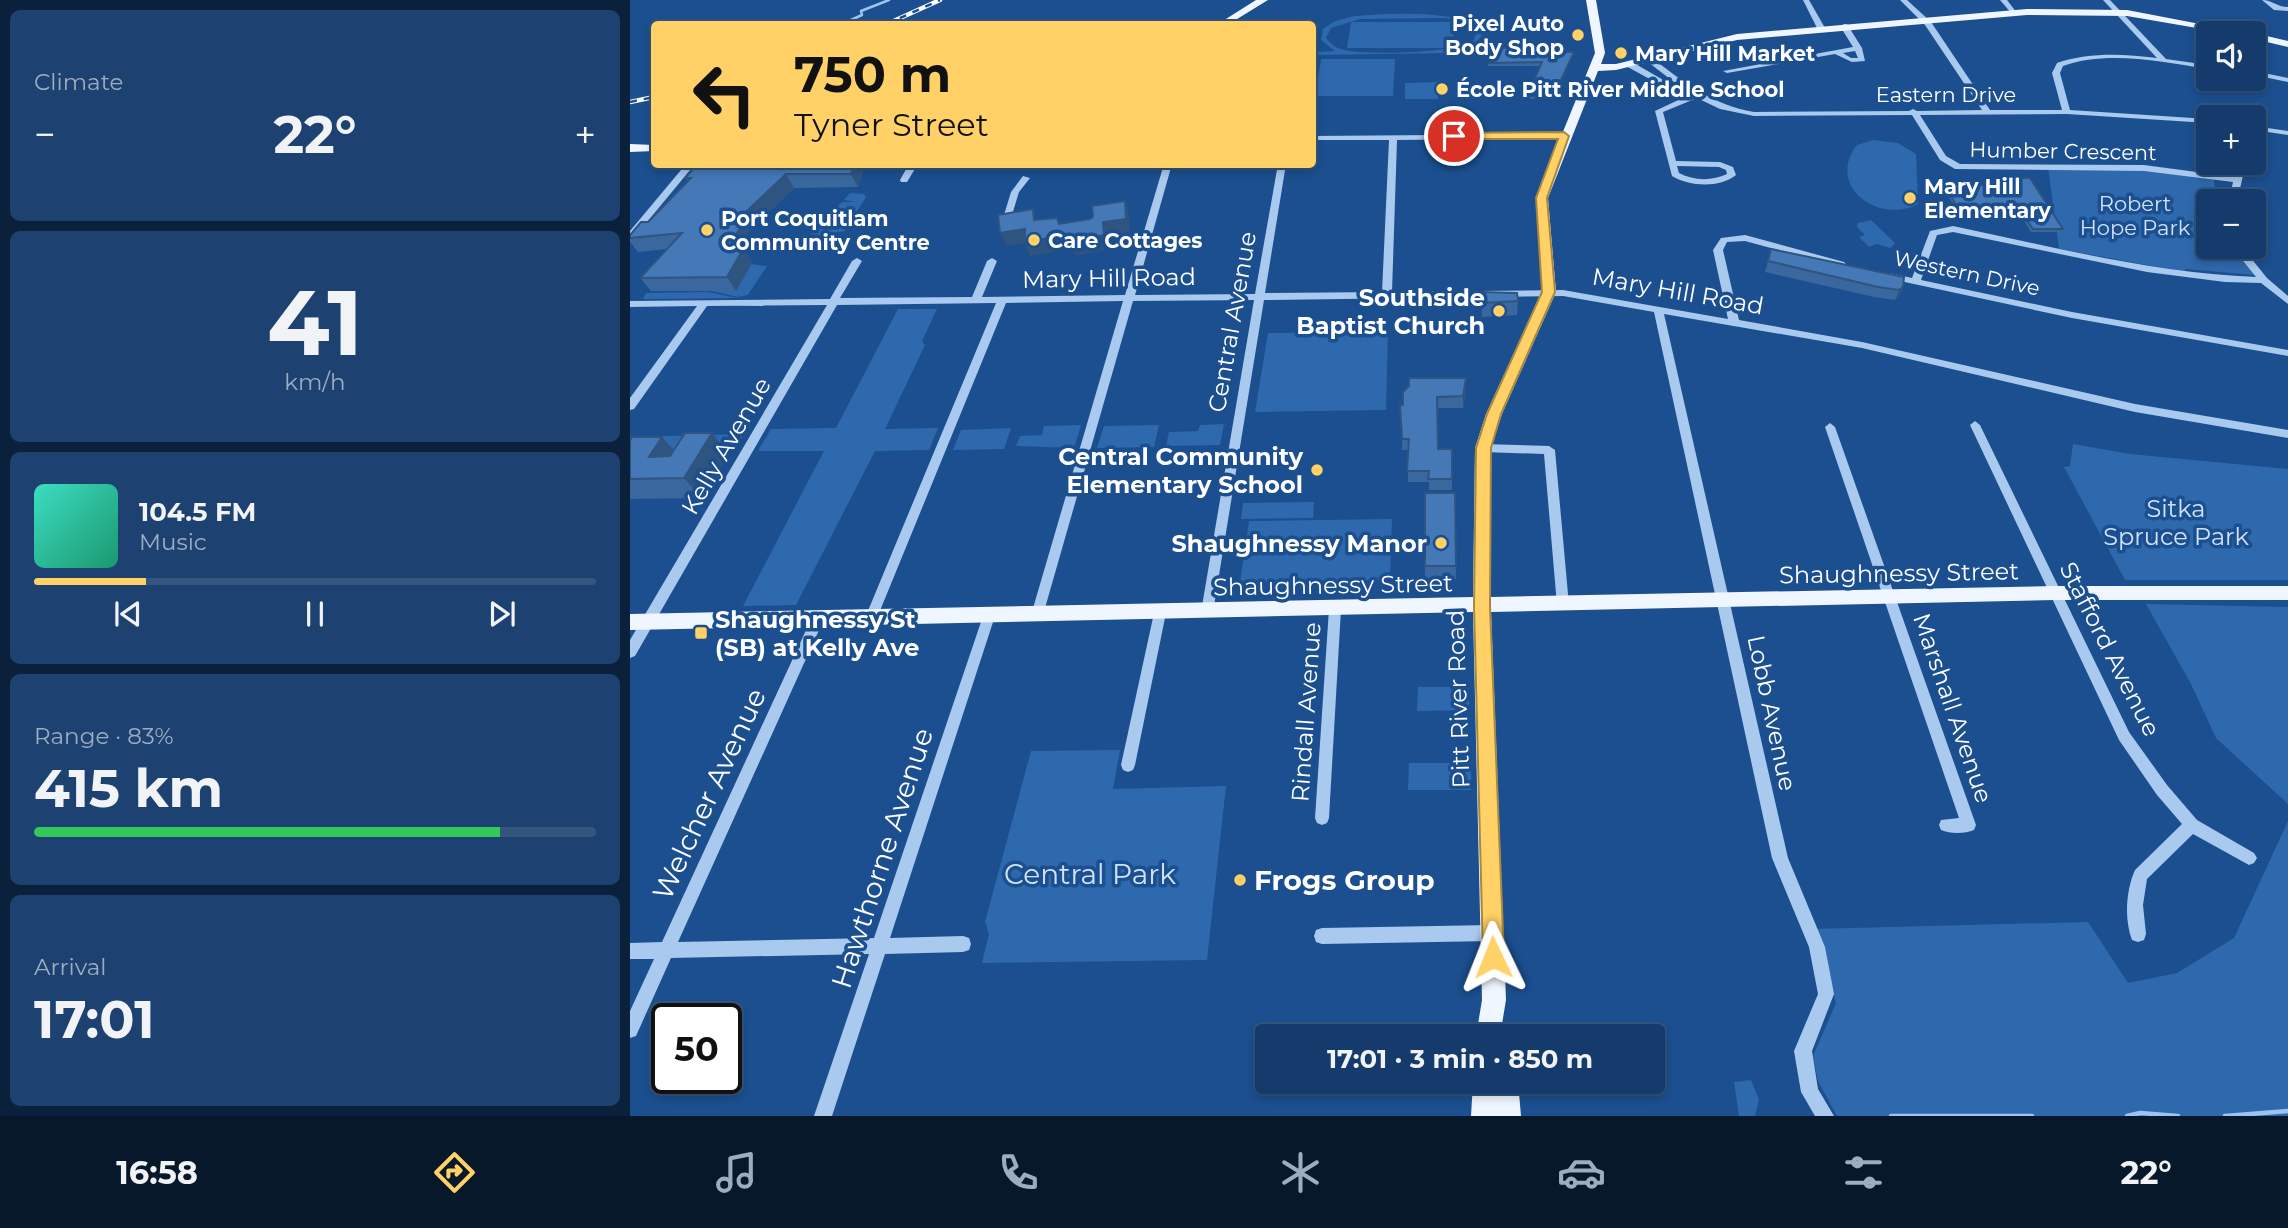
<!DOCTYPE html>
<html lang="en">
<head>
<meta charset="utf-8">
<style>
	body { margin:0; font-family:Montserrat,sans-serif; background:#1d4271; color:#f1f3f6; height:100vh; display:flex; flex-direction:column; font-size:26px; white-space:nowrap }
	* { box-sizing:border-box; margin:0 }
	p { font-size:23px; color:#9dadc1 }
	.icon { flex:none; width:38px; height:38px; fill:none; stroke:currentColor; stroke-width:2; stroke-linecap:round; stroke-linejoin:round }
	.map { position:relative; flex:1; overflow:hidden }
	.drawer { display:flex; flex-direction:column; gap:10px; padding:10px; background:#0b203b; width:630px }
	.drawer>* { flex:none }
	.hud { position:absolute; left:21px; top:21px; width:665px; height:147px; border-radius:7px; box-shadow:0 4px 10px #0003,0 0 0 2px #33557e; background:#ffd166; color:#111; overflow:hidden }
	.controls { position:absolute; left:1566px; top:21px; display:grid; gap:14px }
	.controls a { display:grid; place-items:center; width:70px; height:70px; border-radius:7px; background:#143b6b; box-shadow:0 4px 10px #0003,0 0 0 2px #33557e; font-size:35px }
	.speed { position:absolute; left:21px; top:1003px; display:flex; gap:14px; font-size:35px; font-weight:700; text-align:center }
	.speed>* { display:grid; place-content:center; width:91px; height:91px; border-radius:50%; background:#143b6b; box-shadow:0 4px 10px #0003,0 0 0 2px #33557e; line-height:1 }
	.speed .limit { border:4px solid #111; border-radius:10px; background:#fff; color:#111 }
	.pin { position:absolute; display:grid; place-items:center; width:60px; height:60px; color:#fff; margin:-30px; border:4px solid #fff; border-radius:50%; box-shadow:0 2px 7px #0007 }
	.me { position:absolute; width:77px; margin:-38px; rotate:358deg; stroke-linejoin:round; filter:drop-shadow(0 0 5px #0008) }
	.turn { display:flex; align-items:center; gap:24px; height:147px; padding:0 28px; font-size:32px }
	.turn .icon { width:91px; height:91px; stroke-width:2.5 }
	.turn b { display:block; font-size:49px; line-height:60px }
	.big { font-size:52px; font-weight:700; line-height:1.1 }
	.drawer .card { flex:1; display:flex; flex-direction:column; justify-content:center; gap:10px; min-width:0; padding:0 24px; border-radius:10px; background:#1d4271 }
	.drawer .dial { align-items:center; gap:0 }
	.dial b { font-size:91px; line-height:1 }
	.song { display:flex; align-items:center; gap:21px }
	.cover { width:84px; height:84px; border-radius:10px; background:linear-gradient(135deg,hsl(170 70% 55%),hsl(160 70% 35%)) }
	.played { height:7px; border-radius:4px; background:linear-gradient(90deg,#ffd166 20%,#33557e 20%) }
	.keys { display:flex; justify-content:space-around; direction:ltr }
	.heat { display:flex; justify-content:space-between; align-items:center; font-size:38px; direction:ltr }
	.charge { height:10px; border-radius:5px; background:linear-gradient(90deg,#34c759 83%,#33557e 0) }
	.trip { position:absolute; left:625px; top:1024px; width:410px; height:70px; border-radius:7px; background:#143b6b; box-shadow:0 4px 10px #0003,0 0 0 2px #33557e; font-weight:700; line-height:70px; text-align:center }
	.tab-bar { display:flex; height:112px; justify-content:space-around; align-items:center; background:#08182b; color:#9dadc1 }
	.tab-bar .icon { width:49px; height:49px }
	.tab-bar .on { color:#ffd166 }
	.tab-bar b { font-size:32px; color:#f1f3f6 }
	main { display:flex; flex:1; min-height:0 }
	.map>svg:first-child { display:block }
	.green { fill:#2e69ad; fill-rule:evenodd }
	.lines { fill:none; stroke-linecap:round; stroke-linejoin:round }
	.stream-far1 { stroke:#9cc4f0; stroke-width:2.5 }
	.stream { stroke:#9cc4f0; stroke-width:4.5 }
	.minor { fill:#a9c9ee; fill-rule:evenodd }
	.major { fill:#f0f6ff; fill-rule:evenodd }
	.rail-casing { stroke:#fff; stroke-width:4.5 }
	.rail { stroke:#1b4f8f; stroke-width:2.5; stroke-dasharray:7; stroke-linecap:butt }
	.wall { fill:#3a679d }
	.shaded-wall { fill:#305480 }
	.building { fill:#4478b7; stroke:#305480; stroke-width:2 }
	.route { fill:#ffd166; stroke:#a68842; stroke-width:2 }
	.poi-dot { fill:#ffd166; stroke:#1b4f8f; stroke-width:2.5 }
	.labels { text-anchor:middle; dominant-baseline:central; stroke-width:7; stroke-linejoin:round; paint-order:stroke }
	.far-poi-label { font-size:21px; font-weight:bold; fill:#fff; stroke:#1b4f8f; text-anchor:start }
	.far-street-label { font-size:21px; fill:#fff; stroke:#1b4f8f }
	.far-park-label { font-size:21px; fill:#cfe3fa; stroke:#1b4f8f }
	.street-label { font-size:24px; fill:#fff; stroke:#1b4f8f }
	.poi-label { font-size:24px; font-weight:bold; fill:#fff; stroke:#1b4f8f; text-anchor:end }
	.park-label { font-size:24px; fill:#cfe3fa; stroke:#1b4f8f }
	.near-street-label { font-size:28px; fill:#fff; stroke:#1b4f8f }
	.near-park-label { font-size:28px; fill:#cfe3fa; stroke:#1b4f8f }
	.near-poi-label { font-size:28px; font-weight:bold; fill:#fff; stroke:#1b4f8f; text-anchor:start }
</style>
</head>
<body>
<main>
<section class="drawer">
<div class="card"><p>Climate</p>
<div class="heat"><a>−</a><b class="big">22°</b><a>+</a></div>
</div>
<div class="card dial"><b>41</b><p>km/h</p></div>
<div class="card">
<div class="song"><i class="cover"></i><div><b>104.5 FM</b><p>Music</p></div></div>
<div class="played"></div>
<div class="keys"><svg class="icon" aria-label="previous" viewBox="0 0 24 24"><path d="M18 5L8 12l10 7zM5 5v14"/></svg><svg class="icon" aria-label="pause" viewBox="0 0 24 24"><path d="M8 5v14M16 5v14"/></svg><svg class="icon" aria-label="next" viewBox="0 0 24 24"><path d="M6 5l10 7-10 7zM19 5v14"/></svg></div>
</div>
<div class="card"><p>Range · 83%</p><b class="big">415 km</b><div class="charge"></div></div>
<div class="card"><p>Arrival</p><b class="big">17:01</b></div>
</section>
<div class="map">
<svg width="1658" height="1116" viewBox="0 0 1658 1116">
	<rect width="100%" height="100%" fill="#1b4f8f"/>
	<!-- green -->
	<g class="green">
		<path d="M725,16C751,14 842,7 852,35L843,47L824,53L686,55L687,52L705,51L691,40L693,29L705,21ZM816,18L838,24L846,33L844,40C827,54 736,55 714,50C706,48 701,44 696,38L701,28L730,19Z"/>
		<path d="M721,22H823L824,48H717Z"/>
		<path d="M691,59H765L763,96H685Z"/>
		<path d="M808,82V99H775V83Z"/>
		<path d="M1243,140L1268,143L1286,154L1288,204C1249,225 1195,186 1227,145Z"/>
		<path d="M1418,167L1514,168L1584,180L1586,201H1578V247H1602L1625,275L1555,269V272L1429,249Z"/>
		<path d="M220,193L234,194L236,197L215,231L178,237L212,202H226L214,200Z"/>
		<path d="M1241,220L1265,243L1260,248L1247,244L1239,247L1229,237L1235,235L1227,227L1228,223Z"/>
		<path d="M121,264L137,266L118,295L108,297L82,291H106Z"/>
		<path d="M78,292L107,298L13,299L16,293Z"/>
		<path d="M268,309H307L292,341L295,345L255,429L308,428L299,450L245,451L166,605L113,606L194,451H128L141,429L206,428Z"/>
		<path d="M758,332L756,410L625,412L638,333Z"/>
		<path d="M594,424L590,445L536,446L539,432L568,431L570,425Z"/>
		<path d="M451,425L444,448L386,446L390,436L412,435L414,426Z"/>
		<path d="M529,425L524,447L467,448L474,426Z"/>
		<path d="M381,428L374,449L323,450L331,430Z"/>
		<path d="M114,434L103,452L0,453V437Z"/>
		<path d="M1443,444L1500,454L1658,469V580H1495L1434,467L1440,466Z"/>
		<path d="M684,502L683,518L611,519L613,503Z"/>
		<path d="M762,519L760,580L610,582L619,521Z"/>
		<path d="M1516,604L1658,607V804L1586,738L1561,684Z"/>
		<path d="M788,687H839V710L787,711Z"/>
		<path d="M490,750L483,789L596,786L577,960L352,963L359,934L355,922L401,751Z"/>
		<path d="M779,763H841V790H778Z"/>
		<path d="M1658,821V1116H1207L1188,1081L1183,1056L1206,1003L1192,945L1183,929L1458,922L1498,983L1547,973L1604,938Z"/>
		<path d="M1121,1080L1129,1100L1125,1116H1109L1104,1082Z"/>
	</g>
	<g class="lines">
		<!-- stream-far1 -->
		<path class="stream-far1" d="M212,24L232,15L231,11L259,0"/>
		<!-- stream -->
		<g class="stream">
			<path d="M1261,1116H1402"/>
			<path d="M1497,1116L1510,1113L1548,1116"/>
			<path d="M1595,1116L1658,1111"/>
		</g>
		<!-- minor -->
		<g class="minor">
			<path d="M1173,0H1179L1195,28L1194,30H1188Z"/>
			<path d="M1270,0H1277L1301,22L1360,110H1432L1422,73L1427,63C1460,52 1493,54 1527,58L1473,0H1480L1536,59L1578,65V69C1532,62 1478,50 1433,66L1430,73L1440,110L1578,119V123L1437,114L1290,115L1316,156L1330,164L1514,165L1604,177L1608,163H1616L1607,201H1599L1603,182L1514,171L1325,169L1310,160L1282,115L1124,116L1090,109L1067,98L1033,112L1046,161L1090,162L1103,167L1106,175C1090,188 1060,187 1042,176L1025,111L1061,94L1045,93L996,66V62H1002L1049,89H1053L1014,59L1021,57C1053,82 1083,105 1124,112L1279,111L1283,109L1287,111L1352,110L1295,25ZM1047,166L1089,167L1096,170L1097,174C1082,181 1064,181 1049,173Z"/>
			<path d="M1370,0H1377L1387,13L1386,14H1382Z"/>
			<path d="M1632,0C1642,0 1647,7 1658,7V11L1644,10Z"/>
			<path d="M1214,24H1217L1232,48L1235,61L1222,62L1205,54L1097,73L1093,71L1223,47L1210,26ZM1225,51L1228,58H1221L1213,53Z"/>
			<path d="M1624,71L1658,78V82L1624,75Z"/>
			<path d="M1624,126L1658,131V135L1624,130Z"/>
			<path d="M934,134H937V138L767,140L762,292L933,290L1098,319L1083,250L1091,238L1115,235L1214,262L1216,264L1211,267L1115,241L1097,242L1093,250L1109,320L1232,342L1505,404L1658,430V438L1505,412L1232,348L1034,314L1158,858L1195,947L1204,994L1182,1051L1188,1089L1204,1116H1185L1171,1092L1164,1051L1188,994L1179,947L1142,858L1024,312L933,296L634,300L583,612L582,616L577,617L572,616L571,612L624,300L503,301L413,615L412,619L407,620L402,619L401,615L493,301L376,303L247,618L246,622L241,623L236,622L235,618L366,303L207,305L5,656L0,658V640L197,305L77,306L4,409L0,410V398L67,306L0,307V301L200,299L222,261L227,258L232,261L210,298L342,297L357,261L362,258L367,261L352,297L495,295L534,164H542L505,295L625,294L648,164H656L635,293L752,292L759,140H682V136Z"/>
			<path d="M56,164H65L3,239L0,240V231Z"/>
			<path d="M279,164H288L277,182H271L270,180Z"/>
			<path d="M393,176L400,178L389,192L382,215L375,217L374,215L381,192Z"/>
			<path d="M1323,226C1424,247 1523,273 1626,277L1602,247H1612L1637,278L1658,296V304L1631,283L1595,282L1517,272L1323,232L1307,235L1291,280L1442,312L1658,350V356L1442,318L1256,278V274L1259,273L1282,278L1300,231Z"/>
			<path d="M1345,421L1350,425L1499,732L1537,785L1567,820L1624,853L1627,858L1624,863L1619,865L1563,834L1517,879L1513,905L1516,934L1514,940L1508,942L1502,940C1494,919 1496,890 1505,870L1552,824L1527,795L1489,740L1340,425Z"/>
			<path d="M1200,423L1205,427L1346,825L1344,830C1335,834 1320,834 1311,830L1309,825L1311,820L1329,818L1195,427Z"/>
			<path d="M853,444L919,446L925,450L939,605L937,609H929L927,605L914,454L853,452L847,448Z"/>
			<path d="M705,604L710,605L711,609L699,818L697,823L692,825L687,823L685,818L699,609L700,605Z"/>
			<path d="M530,608L535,609L536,613L505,765L503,770L498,772L493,770L491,765L524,613L525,609Z"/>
			<path d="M359,611L364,612L365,616L260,938L333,936L339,938L341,944L339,950L333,952L255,954L202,1116H184L239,954L41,958L6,1036L0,1038V1011L24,959H0V943L32,942L183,615L188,614L193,615L194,619L48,942L244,938L353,616L354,612Z"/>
			<path d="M862,925L868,927L870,933L868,939L862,941L692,944L686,942L684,936L686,930L692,928Z"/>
		</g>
		<!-- major -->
		<g class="major">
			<path d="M626,0H638L599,24H588Z"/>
			<path d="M956,0H966L975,53L971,64H986L1107,34L1397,9L1497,10L1617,33H1596L1497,16L1397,15L1107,40L986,70L968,71L918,198L926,292L872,414L861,448V597L1425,586H1658V600H1425L861,612L876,1000L870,1036H846L852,1000L843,612L0,630V614L843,597L845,448L856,414L912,292L906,198L965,53Z"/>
			<path d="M1623,33H1624L1658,41V47L1624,39Z"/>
			<path d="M0,144L24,145V151L0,152Z"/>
			<path d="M843,1082H888L891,1116H841Z"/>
		</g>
		<!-- rail casing -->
		<g class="rail-casing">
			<g id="rail">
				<path d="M257,24L310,0"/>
				<path d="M0,102L24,97"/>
			</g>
		</g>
		<!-- rail -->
		<use href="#rail" class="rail"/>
	</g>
	<!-- wall -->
	<g class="wall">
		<path d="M934,52L943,55L924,99H896L897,96L911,66H858L857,53Z"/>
		<path d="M60,164H235L228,187L164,188L117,233L120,238L114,250L122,263L106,291H21L10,278L37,249L8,252L0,242V235L18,222L58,182L55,178L63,170Z"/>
		<path d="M1372,178L1433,229L1431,232H1401L1391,216H1346L1342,210H1326L1317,194L1318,190H1333L1331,188L1333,185H1372L1370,182Z"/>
		<path d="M1141,249L1273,287L1268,298L1265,300L1244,297L1135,272Z"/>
		<path d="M851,292L888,301L887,315L852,317Z"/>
		<path d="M836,389L833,408H807L808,449H822V490H799V482H778V450H772V439L773,405Z"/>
		<path d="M82,433L99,454L72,498L0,499V441L44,450Z"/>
		<path d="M825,493L826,579H795V566Z"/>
	</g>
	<!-- shaded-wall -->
	<g class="shaded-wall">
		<path d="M944,52L943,55L924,99V95Z"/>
		<path d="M224,164H235L228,187L221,174Z"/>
		<path d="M156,174L164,188L117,233L120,238L114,250L122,263L106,291L97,277L98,249L103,224Z"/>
		<path d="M495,201L499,215L500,232L477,236L479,249L446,256L443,249L400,256L395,243L376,246L370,233L395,229L433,236Z"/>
		<path d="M1273,287L1268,298L1265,300L1269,290Z"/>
		<path d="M836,378V389L833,408V396Z"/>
		<path d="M82,433L99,454L72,498L54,478Z"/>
		<path d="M32,437L50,457H19Z"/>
	</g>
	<!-- building -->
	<g class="building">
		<path d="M285,22L291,24H268H270Z"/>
		<path d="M934,47V52H944L924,95L897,96L912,62L858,63L857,53H864V48Z"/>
		<path d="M60,164H224L221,174H156L103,224H112L98,249H113L97,277L10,278L52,233L0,238V235L11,222H18L61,178H55L66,166Z"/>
		<path d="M1372,178H1400L1433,229H1403L1392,213H1347L1344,207H1327L1318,190H1336L1333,185H1375Z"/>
		<path d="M495,201L496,219L473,222L474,235L441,242L439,235L395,242V229L370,233L368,215L403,209L404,220L427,218L429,224L460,219L463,217L462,206Z"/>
		<path d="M1141,249L1274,277L1273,287L1269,290L1248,287L1138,261Z"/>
		<path d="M851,292L887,293L888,301L852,303Z"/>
		<path d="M779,378H836L833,396L807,397L808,449H822V479H798L799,471H777L779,439H772L770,405H773V392L779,386Z"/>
		<path d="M55,433H82L54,478L0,479V441L2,437H32L19,457L40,456Z"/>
		<path d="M795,493H825L826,566H795Z"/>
	</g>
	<!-- route -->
	<path class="route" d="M934,132L939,136L917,198L925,292L871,414L861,448L860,606L874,957L871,965L863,968L856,965L853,957L844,606L846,448L857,414L912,292L906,198L928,139H824L819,136L824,133Z"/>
	<!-- markers -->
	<g class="poi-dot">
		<circle cx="948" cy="35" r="7"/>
		<circle cx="991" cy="53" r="7"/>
		<circle cx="812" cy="89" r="7"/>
		<circle cx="1280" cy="198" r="7"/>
		<circle cx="77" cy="230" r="7"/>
		<circle cx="404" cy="240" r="7"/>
		<circle cx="869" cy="311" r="7"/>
		<circle cx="687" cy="470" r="7"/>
		<circle cx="811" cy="543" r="7"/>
		<rect x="64" y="626" width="14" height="14" rx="3.5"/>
		<circle cx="610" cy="880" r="7"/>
	</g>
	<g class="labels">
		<!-- far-poi labels -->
		<g class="far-poi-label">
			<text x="934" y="23" text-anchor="end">Pixel Auto<tspan x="934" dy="24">Body Shop</tspan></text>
			<text x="1005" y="53">Mary Hill Market</text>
			<text x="826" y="89">École Pitt River Middle School</text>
			<text x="1294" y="186">Mary Hill<tspan x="1294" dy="24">Elementary</tspan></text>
			<text x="91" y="218">Port Coquitlam<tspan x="91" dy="24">Community Centre</tspan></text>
			<text x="418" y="240">Care Cottages</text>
		</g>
		<!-- far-street labels -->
		<g class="far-street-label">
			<text x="1316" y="94">Eastern Drive</text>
			<text transform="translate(1433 151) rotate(1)">Humber Crescent</text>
			<text transform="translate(1337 273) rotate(12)">Western Drive</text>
		</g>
		<!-- far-park labels -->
		<g class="far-park-label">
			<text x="1505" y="203">Robert<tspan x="1505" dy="24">Hope Park</tspan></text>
		</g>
		<!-- street labels -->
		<g class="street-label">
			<text transform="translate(479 278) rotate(-1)">Mary Hill Road</text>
			<text transform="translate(1048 291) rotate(10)">Mary Hill Road</text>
			<text transform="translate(602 322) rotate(-80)">Central Avenue</text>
			<text transform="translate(96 446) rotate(-60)">Kelly Avenue</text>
			<text transform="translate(1269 573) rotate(-1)">Shaughnessy Street</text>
			<text transform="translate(703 585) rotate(-1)">Shaughnessy Street</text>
			<text transform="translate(1480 649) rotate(63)">Stafford Avenue</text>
			<text transform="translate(828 699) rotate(-92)">Pitt River Road</text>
			<text transform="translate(1323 708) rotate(71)">Marshall Avenue</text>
			<text transform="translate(676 712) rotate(-86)">Rindall Avenue</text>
			<text transform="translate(1142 713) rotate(78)">Lobb Avenue</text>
		</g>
		<!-- poi labels -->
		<g class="poi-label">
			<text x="855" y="297">Southside<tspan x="855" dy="28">Baptist Church</tspan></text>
			<text x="673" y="456">Central Community<tspan x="673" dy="28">Elementary School</tspan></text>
			<text x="797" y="543">Shaughnessy Manor</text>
			<text x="85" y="619" text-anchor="start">Shaughnessy St<tspan x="85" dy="28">(SB) at Kelly Ave</tspan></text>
		</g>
		<!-- park labels -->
		<g class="park-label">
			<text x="1546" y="508">Sitka<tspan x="1546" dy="28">Spruce Park</tspan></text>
		</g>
		<!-- near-street labels -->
		<g class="near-street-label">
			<text transform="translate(79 794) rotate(-65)">Welcher Avenue</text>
			<text transform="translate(252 858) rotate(-72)">Hawthorne Avenue</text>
		</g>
		<!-- near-park labels -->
		<g class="near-park-label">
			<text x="460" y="874">Central Park</text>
		</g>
		<!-- near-poi labels -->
		<g class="near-poi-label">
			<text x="624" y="880">Frogs Group</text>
		</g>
	</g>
</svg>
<div class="controls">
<a><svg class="icon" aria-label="sound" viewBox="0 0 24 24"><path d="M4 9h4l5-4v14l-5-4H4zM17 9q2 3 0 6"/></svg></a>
<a>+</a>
<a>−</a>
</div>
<div class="speed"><div class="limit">50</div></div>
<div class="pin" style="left:824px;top:136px;background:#d93025"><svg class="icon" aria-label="arrive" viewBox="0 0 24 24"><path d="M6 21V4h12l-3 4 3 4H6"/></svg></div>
<svg class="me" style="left:863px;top:957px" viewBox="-20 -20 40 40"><path d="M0-17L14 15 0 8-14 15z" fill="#ffd166" stroke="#fff" stroke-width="4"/></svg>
<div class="trip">17:01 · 3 min · 850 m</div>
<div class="hud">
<div class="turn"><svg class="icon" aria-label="left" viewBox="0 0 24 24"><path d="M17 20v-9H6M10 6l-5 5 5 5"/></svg><div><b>750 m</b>Tyner Street</div></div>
</div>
</div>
</main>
<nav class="tab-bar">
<b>16:58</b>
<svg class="icon on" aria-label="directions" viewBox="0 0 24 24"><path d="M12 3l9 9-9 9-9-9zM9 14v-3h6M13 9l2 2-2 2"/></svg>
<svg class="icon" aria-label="music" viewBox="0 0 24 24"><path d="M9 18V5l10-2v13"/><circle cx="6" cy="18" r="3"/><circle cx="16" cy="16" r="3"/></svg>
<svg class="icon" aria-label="phone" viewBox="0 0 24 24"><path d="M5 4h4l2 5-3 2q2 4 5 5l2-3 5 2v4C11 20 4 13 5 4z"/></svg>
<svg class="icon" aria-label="climate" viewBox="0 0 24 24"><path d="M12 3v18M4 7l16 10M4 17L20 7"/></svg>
<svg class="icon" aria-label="car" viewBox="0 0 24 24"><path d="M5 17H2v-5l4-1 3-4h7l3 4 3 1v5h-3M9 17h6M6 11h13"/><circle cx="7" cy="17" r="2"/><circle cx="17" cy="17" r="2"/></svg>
<svg class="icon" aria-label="filters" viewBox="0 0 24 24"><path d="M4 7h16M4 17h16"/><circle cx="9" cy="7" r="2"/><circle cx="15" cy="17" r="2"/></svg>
<b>22°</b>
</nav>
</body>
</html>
